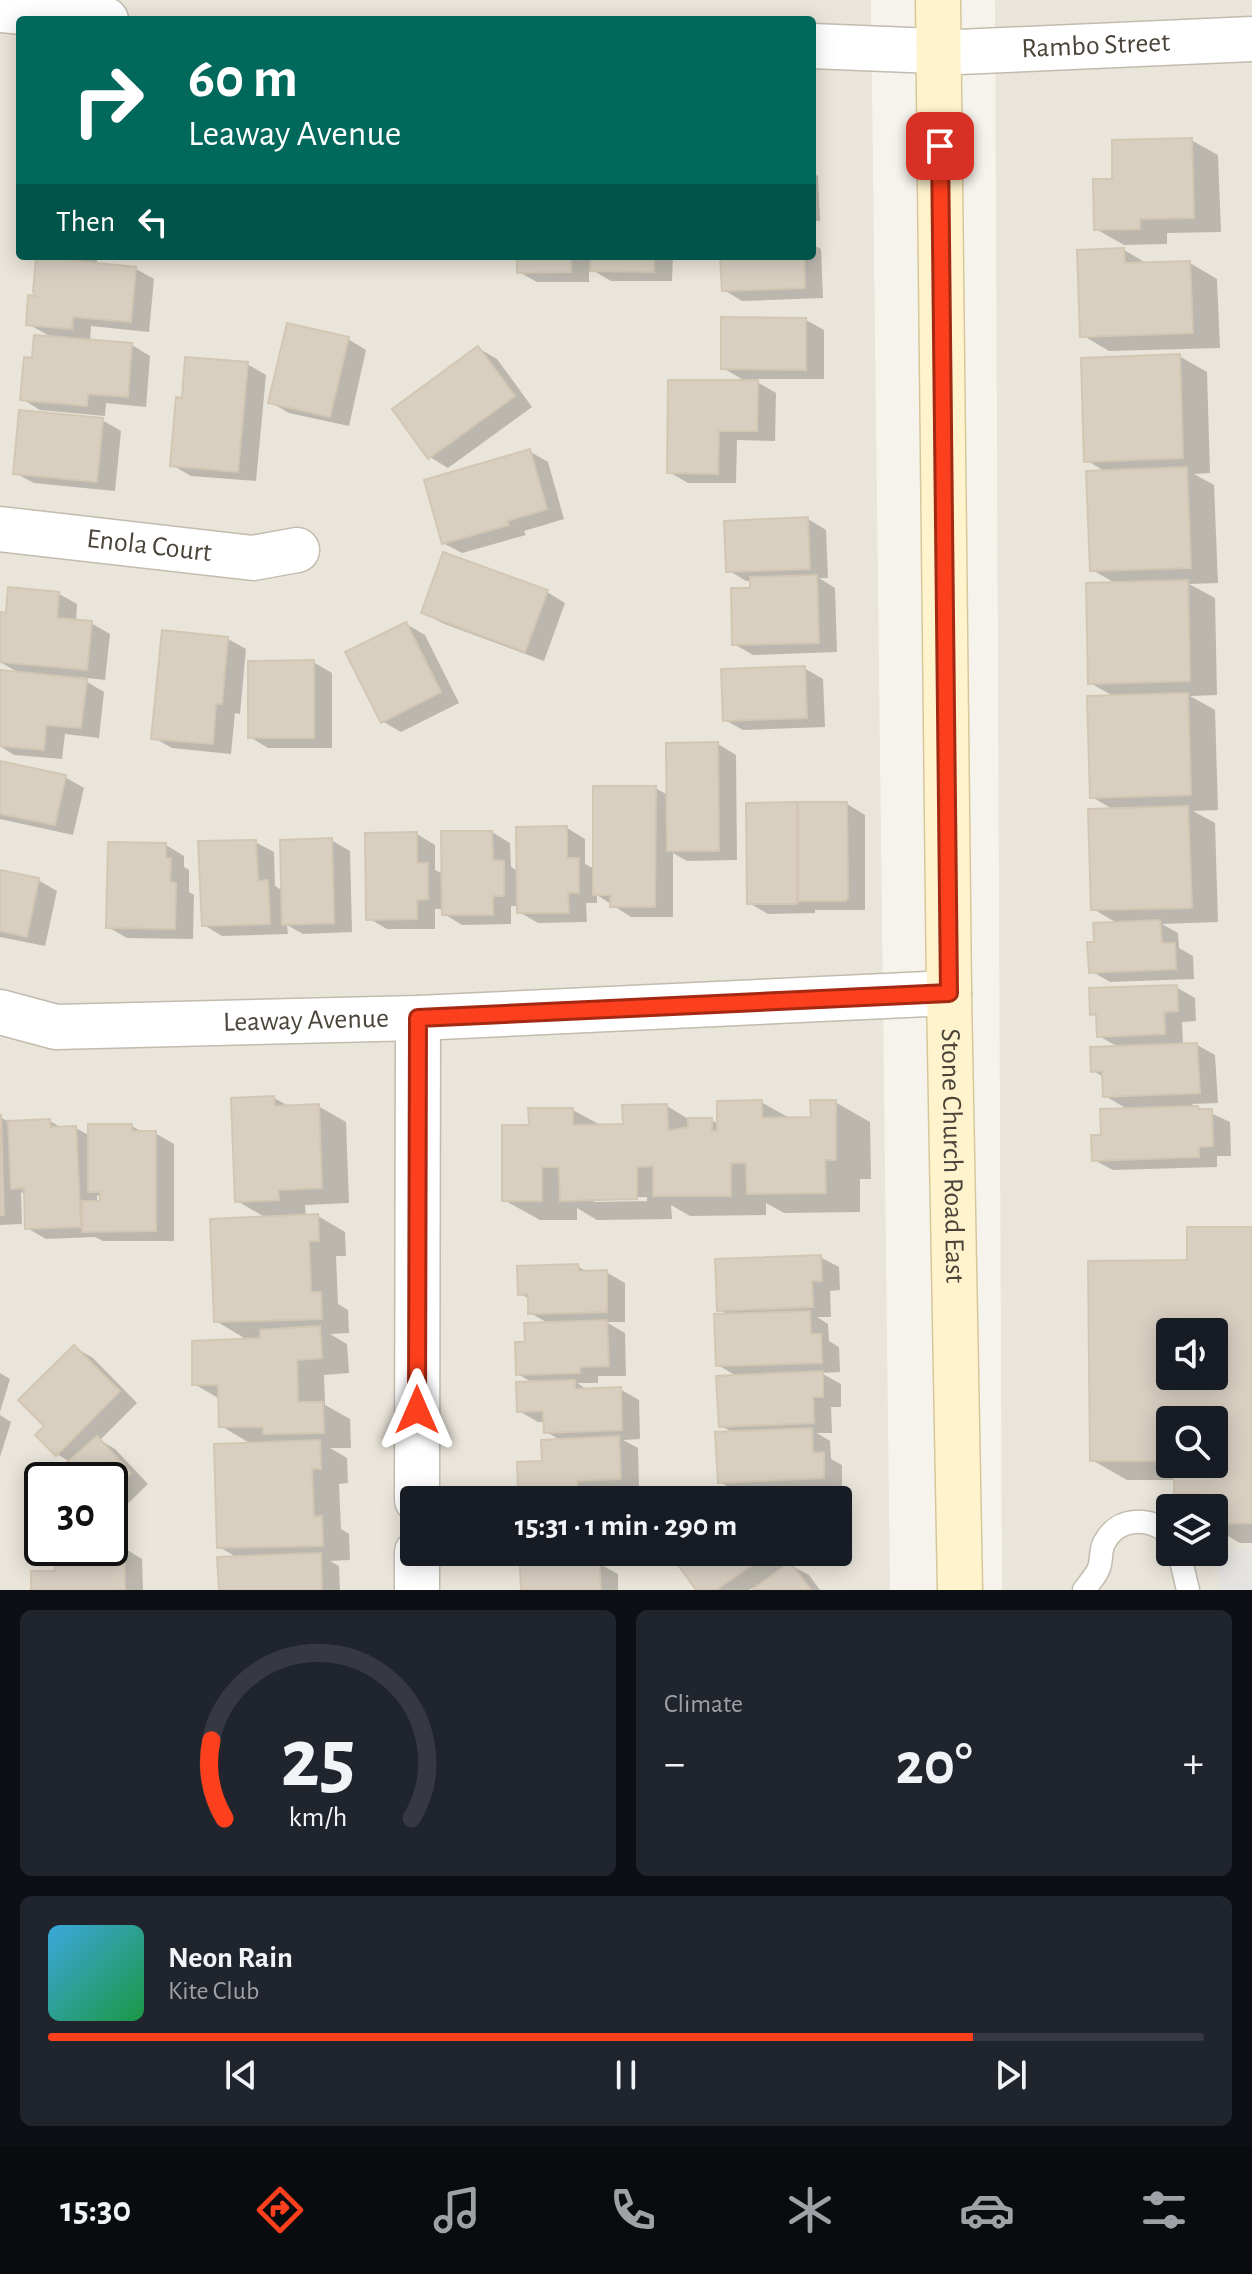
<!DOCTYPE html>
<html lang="en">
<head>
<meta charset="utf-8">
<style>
	body { margin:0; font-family:"Alegreya Sans",sans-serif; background:#20242c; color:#f1f3f6; height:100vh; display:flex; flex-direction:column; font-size:30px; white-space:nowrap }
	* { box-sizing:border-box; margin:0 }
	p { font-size:26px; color:#9ea1a6 }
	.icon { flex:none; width:44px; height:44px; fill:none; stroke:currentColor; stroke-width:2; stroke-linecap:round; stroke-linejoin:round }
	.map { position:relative; height:1590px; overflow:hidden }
	.panel { display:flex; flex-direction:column; gap:20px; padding:20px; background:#0d0f14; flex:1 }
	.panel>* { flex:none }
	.guide { position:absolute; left:16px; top:16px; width:800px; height:244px; border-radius:8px; box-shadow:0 4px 20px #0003; background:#00695c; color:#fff; overflow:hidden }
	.tools { position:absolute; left:1156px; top:1318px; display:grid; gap:16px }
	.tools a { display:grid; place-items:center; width:72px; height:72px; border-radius:8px; background:#171b24; box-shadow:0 4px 20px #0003; font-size:40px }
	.speed { position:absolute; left:24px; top:1462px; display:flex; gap:16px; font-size:40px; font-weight:700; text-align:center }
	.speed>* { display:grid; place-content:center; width:104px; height:104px; border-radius:50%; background:#171b24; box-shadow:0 4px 20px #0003; line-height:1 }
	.speed .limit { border:4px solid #111; border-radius:12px; background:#fff; color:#111 }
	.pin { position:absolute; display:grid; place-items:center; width:68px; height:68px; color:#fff; margin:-34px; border-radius:16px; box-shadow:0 4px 12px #0006 }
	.me { position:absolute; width:88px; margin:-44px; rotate:0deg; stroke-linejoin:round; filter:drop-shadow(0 0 6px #0008) }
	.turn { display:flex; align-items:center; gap:28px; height:168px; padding:0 40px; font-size:36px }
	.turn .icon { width:104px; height:104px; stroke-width:2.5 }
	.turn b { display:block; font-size:56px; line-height:68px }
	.then { display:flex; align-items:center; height:76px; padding:0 40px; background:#0003; gap:16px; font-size:30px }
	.big { font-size:60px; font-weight:700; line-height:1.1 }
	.panel .card { flex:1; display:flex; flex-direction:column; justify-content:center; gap:12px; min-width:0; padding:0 28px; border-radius:12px; background:#20242c }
	.panel .dial { align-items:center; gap:0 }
	.dial svg { height:208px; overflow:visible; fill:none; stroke:#363941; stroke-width:7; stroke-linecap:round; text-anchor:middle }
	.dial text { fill:#f1f3f6; stroke:none }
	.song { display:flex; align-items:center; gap:24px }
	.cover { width:96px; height:96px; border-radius:12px; background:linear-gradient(135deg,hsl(200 70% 55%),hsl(140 70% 35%)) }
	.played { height:8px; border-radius:4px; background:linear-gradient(90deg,#fc3f1d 80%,#363941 80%) }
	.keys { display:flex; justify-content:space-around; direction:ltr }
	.heat { display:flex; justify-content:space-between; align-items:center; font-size:44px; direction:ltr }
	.panel .tiles { flex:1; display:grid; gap:20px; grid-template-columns:1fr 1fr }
	.card:last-child { grid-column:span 2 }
	.trip { position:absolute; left:400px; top:1486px; width:452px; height:80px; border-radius:8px; background:#171b24; box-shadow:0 4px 20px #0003; font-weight:700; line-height:80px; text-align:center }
	.tab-bar { display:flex; height:128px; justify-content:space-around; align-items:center; background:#090b0e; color:#9ea1a6 }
	.tab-bar .icon { width:56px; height:56px }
	.tab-bar .selected { color:#fc3f1d }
	.tab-bar b { font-size:36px; color:#f1f3f6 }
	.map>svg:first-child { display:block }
	.residential { fill:#eae5da; fill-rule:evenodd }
	.parking { fill:#e5e3e0 }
	.shadow { fill:#0003; fill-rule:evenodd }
	.building { fill:#d8cfc1; stroke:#d3c7b4; stroke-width:2; fill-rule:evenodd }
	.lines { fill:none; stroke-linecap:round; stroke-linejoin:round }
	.lane-casing { stroke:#c2bbae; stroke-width:25 }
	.street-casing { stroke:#c2bbae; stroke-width:47 }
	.secondary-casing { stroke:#d6c79b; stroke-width:47 }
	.lane { stroke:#fff; stroke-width:22 }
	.street { stroke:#fff; stroke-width:44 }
	.secondary { stroke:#fff3cd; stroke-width:44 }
	.route-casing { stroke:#a42913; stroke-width:20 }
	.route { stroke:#fc3f1d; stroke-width:14 }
	.labels { text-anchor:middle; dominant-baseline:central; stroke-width:8; stroke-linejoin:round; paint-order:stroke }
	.street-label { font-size:28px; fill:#4b4439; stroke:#fff }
</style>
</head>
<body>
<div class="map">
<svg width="1252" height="1590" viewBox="0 0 1252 1590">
	<rect width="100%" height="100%" fill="#f6f3ec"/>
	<!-- residential -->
	<g class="residential">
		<path d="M0,0H871L890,1590H0ZM20,20H812V256H20ZM42,1480H110V1548H42ZM414,1500H838V1552H414Z"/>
		<path d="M995,0H1252V1590H1002ZM1170,1332H1214V1376H1170ZM1170,1420H1214V1464H1170ZM1170,1508H1214V1552H1170Z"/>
	</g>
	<!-- parking -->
	<path class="parking" d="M1252,1549V1590H1218L1217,1551Z"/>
	<!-- shadow -->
	<g class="shadow">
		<path d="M1191,140L1218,155L1221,232L1167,233V244L1124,245L1096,229L1114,181Z"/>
		<path d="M812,173L818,176L820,221H812Z"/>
		<path d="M812,244L821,249L823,298L742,301L724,290L722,256H812Z"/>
		<path d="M1124,250L1148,264L1190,263L1217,279L1220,348L1109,351L1082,335Z"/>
		<path d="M50,256H97V265L136,269L154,279L149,332L91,326L90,342L132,345L150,356L146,407L106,403L105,416L40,410L22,399L34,360L53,338L28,324L59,261Z"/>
		<path d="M519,256H589V259H593V256H673L672,281H611L589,268V282H537L519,272Z"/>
		<path d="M806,320L824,330V379H752L776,393L775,441L737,440L736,483H688L669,472L747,382L723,368Z"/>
		<path d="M348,339L366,350L349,426L289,413L270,402Z"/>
		<path d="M478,348L497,359L532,407L448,468L430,457Z"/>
		<path d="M1179,356L1207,372L1210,473L1194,474L1214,485L1218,583L1189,584L1215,598L1217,695L1190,696L1215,710L1218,810L1193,811L1215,823L1218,922L1162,924L1178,933L1179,948L1193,956L1194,979L1110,982L1091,971L1096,944L1119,924L1093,909L1114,810L1092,797L1115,697L1090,683L1117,584L1092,570L1106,472L1086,460Z"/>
		<path d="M247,364L266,375L256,481L191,476L172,465L184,400Z"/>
		<path d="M102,420L121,431L115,491L34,483L15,473Z"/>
		<path d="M529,451L548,462L564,519L524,531L526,535L462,553L443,543Z"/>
		<path d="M808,519L826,530L828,578H819L835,588L837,652L753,655L734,644L752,590V581H746L728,570Z"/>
		<path d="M547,592L565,603L544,661L442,623L423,613Z"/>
		<path d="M59,594L77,604L76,622L91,623L110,634L105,680L79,677L104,692L99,738L65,734L62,759L14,755L0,746V672L21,674L0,662V621Z"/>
		<path d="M406,624L425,635L459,703L401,732L382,721Z"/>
		<path d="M228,639L246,649L240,714L235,713L231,754L172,748L154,738Z"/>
		<path d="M313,662L332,673V748H268L250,737Z"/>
		<path d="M804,668L823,679L825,727L743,730L725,720Z"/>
		<path d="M718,744L736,755L737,860L687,861L673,853V917H631L597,895V903H586L587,922L538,923L519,912V906H511V924L462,925L444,914V909H435V929H387L368,918L417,834L435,845V870L443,874L492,832L510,843L511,867L519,872L567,828L585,839V864L595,869L655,788L668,795Z"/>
		<path d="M0,763L65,777L84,788L73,835L0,819Z"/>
		<path d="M847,804L865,815V910H815V913L768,914L749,903L748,805Z"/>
		<path d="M331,840L350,851L352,932L303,934L287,925L288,934L222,936L204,925L255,842L274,852L275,886L283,891Z"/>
		<path d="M166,845L184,856V867L189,870V892L194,895L193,939L127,938L108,927Z"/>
		<path d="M0,872L38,880L57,891L45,946L0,937Z"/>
		<path d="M1176,987L1195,998L1196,1021L1182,1022L1183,1045H1197L1215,1055L1218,1103L1191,1104L1230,1122L1231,1156H1217V1167L1113,1170L1094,1160L1103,1137L1129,1110L1105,1096L1104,1077L1093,1071L1120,1048L1099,1036L1098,1017L1092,1014Z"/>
		<path d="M274,1098L290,1107L318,1106L346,1122L349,1203L305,1205L306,1217L318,1216L345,1232L346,1256H336L338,1304L348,1310L349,1333L330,1334L347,1344L349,1373L324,1375L325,1405L350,1419L351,1448H330L347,1458L348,1483L339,1484L341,1529L349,1534L350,1560L330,1561L339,1566L340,1590H221L238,1558L219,1547L253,1445L221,1426L220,1399L194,1384L249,1341L216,1321L268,1219L237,1201Z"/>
		<path d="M761,1102L791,1119H813L835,1102L870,1122L871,1179H860V1212L784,1213L766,1203V1215L690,1216L671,1205L672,1219L597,1220L577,1208V1220H540L504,1200L531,1127L573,1110L602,1126H625L667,1106L690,1120H711L719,1124ZM647,1197V1201L594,1202V1198Z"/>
		<path d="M0,1117L11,1123L50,1121L62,1128H76L90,1136L132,1126L144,1133H155L174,1144V1241H103L95,1237L46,1239L27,1228V1196L21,1192L22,1224L0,1225ZM97,1195L102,1198V1203H97Z"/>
		<path d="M1252,1229V1543H1240L1214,1528V1508H1203L1176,1493V1480H1127L1092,1460L1189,1262ZM1170,1332H1214V1376H1170ZM1170,1420H1214V1464H1170Z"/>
		<path d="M820,1257L839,1267L840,1290L830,1291L831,1317H817L828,1324L829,1341L839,1347L840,1372L821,1373L841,1384V1407H831L832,1433H817L830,1441L831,1459L842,1465V1488L738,1493L720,1482L734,1433L721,1426L738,1377L718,1365L729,1315L719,1310Z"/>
		<path d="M577,1266L588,1272H606L625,1283V1322H606L625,1333L626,1376H598V1383H577L588,1390L620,1389L639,1400L640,1439L623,1440L638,1448L639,1489L595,1491V1500L626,1498L630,1500H537L520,1490L562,1441L546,1432V1422H538L519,1411L535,1384L518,1374L527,1344L550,1324L530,1313V1299L520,1294Z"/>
		<path d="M74,1347L93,1358L137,1403L100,1440L115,1449L148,1484L110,1521V1480H50L70,1462L57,1454L47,1426Z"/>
		<path d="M0,1373L10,1379L0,1412Z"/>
		<path d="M0,1415L11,1422L0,1457Z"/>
		<path d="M124,1548L142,1559L143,1590H33L57,1573Z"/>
		<path d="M524,1552H647V1561L600,1564L618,1574V1590H523L539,1565L524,1556Z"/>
		<path d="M694,1552H776L787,1567L790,1565L809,1575L820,1590H756L754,1587L749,1590H698Z"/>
	</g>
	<!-- building -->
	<g class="building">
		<path d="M1192,138L1194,218L1140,219V229L1094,230L1093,179H1112V140Z"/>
		<path d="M1124,248L1125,263L1190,261L1193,333L1080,337L1077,250Z"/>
		<path d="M517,256H571V272L517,273Z"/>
		<path d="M591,256H654V272L590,271Z"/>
		<path d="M720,256H804L805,288L722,291Z"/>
		<path d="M36,257L136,267L131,322L73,317L72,329L26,325L28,295L36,296L33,292Z"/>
		<path d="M721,317L806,318V370L721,369Z"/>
		<path d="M287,323L349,337L330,417L268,403Z"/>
		<path d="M34,335L132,343L128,397L88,394L87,406L20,400L24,357L32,358Z"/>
		<path d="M478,346L515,396L428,459L392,409Z"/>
		<path d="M1180,354L1183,458L1084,462L1081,358Z"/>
		<path d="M185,357L248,362L238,472L170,466L176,397L182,398Z"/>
		<path d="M668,380H758L757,431H719L718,474L667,473Z"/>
		<path d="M19,410L103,418L97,482L13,474Z"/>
		<path d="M530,449L547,509L507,521L509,525L442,544L424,480Z"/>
		<path d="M1187,467L1191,568L1090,571L1086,471Z"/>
		<path d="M808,517L810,569L726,572L724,521Z"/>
		<path d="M443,552L548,590L525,652L421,613Z"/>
		<path d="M817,575L819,643L732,645L731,588H750V577Z"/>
		<path d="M1188,580L1190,681L1088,684L1086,583Z"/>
		<path d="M8,587L59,592L57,618L92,621L87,670L0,662V612L6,613Z"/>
		<path d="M406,622L441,692L381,723L345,652Z"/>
		<path d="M162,630L228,637L222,704H216L213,744L151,739Z"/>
		<path d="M314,660V738H248V661Z"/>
		<path d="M805,666L807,718L723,721L721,669Z"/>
		<path d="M0,670L87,679L81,728L46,725L44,750L0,746Z"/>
		<path d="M1188,693L1191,795L1090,798L1087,696Z"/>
		<path d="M718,742L719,851H667L666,743Z"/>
		<path d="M0,761L66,775L55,825L0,814Z"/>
		<path d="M593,786H656L655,907H610L611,895H593Z"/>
		<path d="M797,802V904H747L746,803Z"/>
		<path d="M798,802H847L848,897L846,901H798Z"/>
		<path d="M1188,806L1192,908L1091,910L1088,809Z"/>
		<path d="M567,826V858H579V893H568L569,913H517L516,827Z"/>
		<path d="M441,831H492L493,860L504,861V896H493V915H442Z"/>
		<path d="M417,832V863H428V899L417,900V919L366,920L365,833Z"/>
		<path d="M332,838L334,923L282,925L280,840Z"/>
		<path d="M256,840L258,881L268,880L270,924L202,926L198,841Z"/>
		<path d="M108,842L166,843V858H171L170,882L176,883L175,929L106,928Z"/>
		<path d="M0,870L39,878L27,937L0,931Z"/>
		<path d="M1160,920L1162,943H1175L1176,969L1089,973L1087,942H1094L1093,923Z"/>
		<path d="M1177,985L1178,1011L1164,1012L1165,1034L1097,1037L1096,1014L1090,1015L1089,988Z"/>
		<path d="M1197,1043L1200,1093L1103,1097L1102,1071L1091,1072L1090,1047Z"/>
		<path d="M274,1096L275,1106L319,1104L322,1188L278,1190L279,1200L235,1202L231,1098Z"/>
		<path d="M762,1100V1118L811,1117L810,1100H836V1160H825L826,1193L747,1194L746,1163H731V1196H653V1166L637,1167V1199L560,1201L559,1167H542V1201H502V1125H529L528,1108H573V1125L623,1124L622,1105L667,1104L668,1131L688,1127V1118H712V1131H717V1101Z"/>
		<path d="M1198,1106L1199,1109H1212L1213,1146L1199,1147V1157L1092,1161L1091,1135H1101L1100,1109Z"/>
		<path d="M1,1115L4,1215H0V1115Z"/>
		<path d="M50,1119V1127L76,1126L81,1227L25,1229L24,1188L11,1189L8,1121Z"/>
		<path d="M88,1124H132V1131H156V1231L82,1232V1201H100V1192H88Z"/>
		<path d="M318,1214L319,1241H309L311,1292H321L322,1319L214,1322L210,1219Z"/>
		<path d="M1187,1227H1252V1523L1214,1524V1508H1202V1494H1174V1464H1214V1420H1170V1461H1090L1088,1261L1187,1260ZM1170,1332H1214V1376H1170Z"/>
		<path d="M821,1255L822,1281H812L813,1307L717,1311L715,1259Z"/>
		<path d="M578,1264L579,1271L607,1270V1312L528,1314V1294L518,1295L517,1266Z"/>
		<path d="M810,1311L811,1334H821L822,1363L716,1366L714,1314Z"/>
		<path d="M607,1320L609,1366L580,1367V1373L516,1375L515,1342H525L524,1323Z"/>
		<path d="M320,1326L322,1358L297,1360L298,1402H323L324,1433L263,1434V1427H219L218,1385H192V1341L260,1338V1330Z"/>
		<path d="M74,1345L120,1391L56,1456L35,1435L44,1426L18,1400Z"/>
		<path d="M823,1371V1397H813L814,1423L719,1427L716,1376Z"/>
		<path d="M575,1380V1389L621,1387L622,1430L544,1433L543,1411L517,1412L516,1382Z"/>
		<path d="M812,1428L813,1453L824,1452V1478L718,1483L715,1432Z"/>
		<path d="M97,1436L131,1473L110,1493V1480H47Z"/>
		<path d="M619,1436L621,1479L577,1481V1489L518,1492L517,1462L542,1461L541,1440Z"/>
		<path d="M320,1440L321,1469H312L314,1517L322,1516L323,1546L217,1548L214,1444Z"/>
		<path d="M42,1484V1515L26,1498Z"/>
		<path d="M626,1496L627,1500H557Z"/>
		<path d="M110,1546H124L125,1590H31V1571H55V1548Z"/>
		<path d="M522,1552H615L522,1557Z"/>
		<path d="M690,1552H766L768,1554L716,1590H696L676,1562Z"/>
		<path d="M321,1553L322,1590H219L217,1557Z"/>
		<path d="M599,1561L601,1590H521L520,1564Z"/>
		<path d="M790,1562L811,1590H753V1589Z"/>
	</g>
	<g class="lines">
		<!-- lane casing -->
		<g class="lane-casing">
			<g id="lane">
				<path d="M1179,1552L1188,1590"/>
				<path d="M1084,1590C1089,1583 1096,1576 1099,1568C1102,1560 1100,1551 1104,1543C1118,1516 1149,1517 1170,1534"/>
			</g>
		</g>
		<!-- street casing -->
		<g class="street-casing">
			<g id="street">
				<path d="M0,10L106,20"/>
				<path id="s1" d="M812,46L959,52L1252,39"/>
				<path id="s2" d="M0,529L253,558L297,550"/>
				<path id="s3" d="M0,1012L56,1027L418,1018L949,993"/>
				<path d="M417,1500L418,1018"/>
				<path d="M417,1590V1552"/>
			</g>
		</g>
		<!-- secondary casing -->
		<g class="secondary-casing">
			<g id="secondary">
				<path id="s4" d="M938,0L949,993L960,1590"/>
			</g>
		</g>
		<!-- lane -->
		<use href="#lane" class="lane"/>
		<!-- street -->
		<use href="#street" class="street"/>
		<!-- secondary -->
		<use href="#secondary" class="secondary"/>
	</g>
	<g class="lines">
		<!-- route casing -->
		<g class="route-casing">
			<path id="route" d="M417,1410L418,1018L949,993L940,146"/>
		</g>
		<!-- route -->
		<use href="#route" class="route"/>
	</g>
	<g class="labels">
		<!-- street labels -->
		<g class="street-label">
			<text stroke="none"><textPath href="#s1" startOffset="284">Rambo Street</textPath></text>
			<text stroke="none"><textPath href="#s2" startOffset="150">Enola Court</textPath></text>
			<text stroke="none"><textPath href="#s3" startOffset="308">Leaway Avenue</textPath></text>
			<text stroke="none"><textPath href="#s4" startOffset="1156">Stone Church Road East</textPath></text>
		</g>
	</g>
</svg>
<div class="tools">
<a><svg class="icon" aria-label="sound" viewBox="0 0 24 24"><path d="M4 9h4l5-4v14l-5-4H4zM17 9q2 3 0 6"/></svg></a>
<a><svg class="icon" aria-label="search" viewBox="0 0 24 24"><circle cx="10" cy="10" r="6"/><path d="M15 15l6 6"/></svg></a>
<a><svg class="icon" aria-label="layers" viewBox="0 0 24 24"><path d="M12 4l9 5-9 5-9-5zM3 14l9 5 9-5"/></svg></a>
</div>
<div class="speed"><div class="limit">30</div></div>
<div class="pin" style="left:940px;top:146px;background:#d93025"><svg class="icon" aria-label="arrive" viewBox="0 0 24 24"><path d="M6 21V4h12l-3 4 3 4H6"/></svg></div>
<svg class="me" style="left:417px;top:1410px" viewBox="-20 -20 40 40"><path d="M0-17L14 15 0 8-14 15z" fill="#fc3f1d" stroke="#fff" stroke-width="4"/></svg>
<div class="trip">15:31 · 1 min · 290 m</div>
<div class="guide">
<div class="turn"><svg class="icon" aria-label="right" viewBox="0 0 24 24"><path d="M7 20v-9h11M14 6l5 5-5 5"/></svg><div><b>60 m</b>Leaway Avenue</div></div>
<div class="then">Then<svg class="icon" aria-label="left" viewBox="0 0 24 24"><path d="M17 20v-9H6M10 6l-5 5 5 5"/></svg></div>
</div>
</div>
<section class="panel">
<div class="tiles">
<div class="card dial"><svg viewBox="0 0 100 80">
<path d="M14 69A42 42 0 1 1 86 69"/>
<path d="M14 69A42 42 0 0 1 9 39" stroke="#fc3f1d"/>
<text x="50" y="56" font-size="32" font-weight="700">25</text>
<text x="50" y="72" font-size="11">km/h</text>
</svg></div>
<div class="card"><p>Climate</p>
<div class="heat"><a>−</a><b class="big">20°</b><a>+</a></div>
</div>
<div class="card">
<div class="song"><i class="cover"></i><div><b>Neon Rain</b><p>Kite Club</p></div></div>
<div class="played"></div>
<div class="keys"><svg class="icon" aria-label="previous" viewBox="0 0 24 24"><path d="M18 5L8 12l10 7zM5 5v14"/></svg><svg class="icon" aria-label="pause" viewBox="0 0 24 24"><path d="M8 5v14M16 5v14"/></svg><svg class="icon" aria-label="next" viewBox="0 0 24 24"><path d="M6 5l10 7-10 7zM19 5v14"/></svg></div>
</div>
</div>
</section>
<nav class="tab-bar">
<b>15:30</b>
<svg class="icon selected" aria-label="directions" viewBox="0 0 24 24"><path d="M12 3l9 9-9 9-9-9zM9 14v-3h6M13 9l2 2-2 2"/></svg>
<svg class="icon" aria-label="music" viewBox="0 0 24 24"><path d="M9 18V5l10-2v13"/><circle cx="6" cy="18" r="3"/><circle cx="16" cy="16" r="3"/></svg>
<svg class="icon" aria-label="phone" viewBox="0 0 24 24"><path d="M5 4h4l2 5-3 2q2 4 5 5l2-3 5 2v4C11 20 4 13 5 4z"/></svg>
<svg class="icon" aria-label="climate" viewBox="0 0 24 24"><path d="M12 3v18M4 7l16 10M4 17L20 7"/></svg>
<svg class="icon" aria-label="car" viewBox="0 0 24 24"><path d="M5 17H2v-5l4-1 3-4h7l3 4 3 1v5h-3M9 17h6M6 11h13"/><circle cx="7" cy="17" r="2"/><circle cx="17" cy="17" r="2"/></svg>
<svg class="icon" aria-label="filters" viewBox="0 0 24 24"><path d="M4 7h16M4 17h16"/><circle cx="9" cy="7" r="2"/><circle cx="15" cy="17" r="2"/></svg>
</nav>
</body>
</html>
